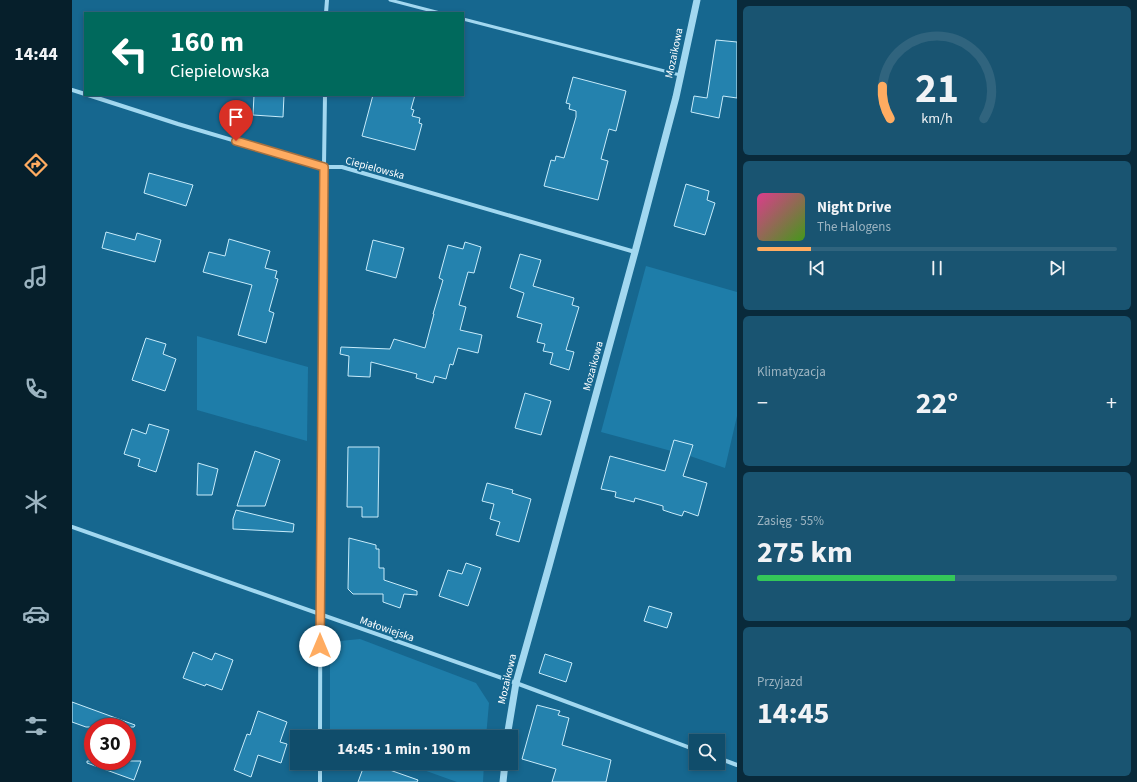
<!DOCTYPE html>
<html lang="pl">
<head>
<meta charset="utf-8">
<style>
	body { margin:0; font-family:"Source Sans 3",sans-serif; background:#195471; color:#f1f3f6; height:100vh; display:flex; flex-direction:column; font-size:15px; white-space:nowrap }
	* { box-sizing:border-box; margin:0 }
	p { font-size:13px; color:#9cb4c1 }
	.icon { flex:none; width:22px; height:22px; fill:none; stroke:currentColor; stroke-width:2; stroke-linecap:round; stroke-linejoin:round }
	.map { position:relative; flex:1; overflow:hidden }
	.details { display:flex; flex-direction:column; gap:6px; padding:6px; background:#092a3b; width:400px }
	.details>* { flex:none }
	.hud { position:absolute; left:12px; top:12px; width:380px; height:84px; border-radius:0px; box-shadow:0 2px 6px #0003,0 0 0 1px #30647e; background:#00695c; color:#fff; overflow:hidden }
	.buttons { position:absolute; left:617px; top:734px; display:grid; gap:8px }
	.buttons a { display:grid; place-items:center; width:36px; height:36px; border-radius:0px; background:#104d6b; box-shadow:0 2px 6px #0003,0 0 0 1px #30647e; font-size:20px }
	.speed { position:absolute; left:12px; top:718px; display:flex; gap:8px; font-size:20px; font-weight:700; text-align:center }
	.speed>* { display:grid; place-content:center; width:52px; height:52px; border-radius:50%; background:#104d6b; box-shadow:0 2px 6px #0003,0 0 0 1px #30647e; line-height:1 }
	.speed .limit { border:6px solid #d22; background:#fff; color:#111 }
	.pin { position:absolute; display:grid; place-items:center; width:34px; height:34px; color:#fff; margin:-41px -17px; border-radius:50% 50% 50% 0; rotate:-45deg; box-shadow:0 0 4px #0007 }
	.pin .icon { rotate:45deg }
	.me { position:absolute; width:44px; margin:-22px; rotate:0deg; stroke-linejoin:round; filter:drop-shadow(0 0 3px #0008) }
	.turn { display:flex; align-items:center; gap:14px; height:84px; padding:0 20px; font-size:18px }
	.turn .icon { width:52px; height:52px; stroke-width:2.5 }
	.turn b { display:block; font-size:28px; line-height:34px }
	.big { font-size:30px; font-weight:700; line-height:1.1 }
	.details .widget { flex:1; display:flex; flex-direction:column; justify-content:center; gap:6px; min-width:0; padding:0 14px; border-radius:6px; background:#195471 }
	.details .dial { align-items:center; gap:0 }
	.dial svg { height:104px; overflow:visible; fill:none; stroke:#30647e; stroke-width:7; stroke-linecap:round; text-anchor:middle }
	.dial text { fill:#f1f3f6; stroke:none }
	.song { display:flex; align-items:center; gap:12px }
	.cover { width:48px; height:48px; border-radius:6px; background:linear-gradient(135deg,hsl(330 70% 55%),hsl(100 70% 35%)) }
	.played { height:4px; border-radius:2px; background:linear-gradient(90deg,#ffac61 15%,#30647e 15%) }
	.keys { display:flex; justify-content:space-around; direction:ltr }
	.heat { display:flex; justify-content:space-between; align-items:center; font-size:22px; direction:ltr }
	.charge { height:6px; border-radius:3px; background:linear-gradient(90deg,#34c759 55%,#30647e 0) }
	.trip { position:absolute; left:218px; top:730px; width:228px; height:40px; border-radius:0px; background:#104d6b; box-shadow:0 2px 6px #0003,0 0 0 1px #30647e; font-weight:700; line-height:40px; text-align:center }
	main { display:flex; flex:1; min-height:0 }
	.menu { display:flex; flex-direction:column; width:72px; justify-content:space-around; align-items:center; background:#061f2b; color:#9cb4c1 }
	.menu .icon { width:28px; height:28px }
	.menu .active { color:#ffac61 }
	.menu b { font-size:18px; color:#f1f3f6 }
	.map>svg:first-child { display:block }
	.green { fill:#1e7da9 }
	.building { fill:#2482ae; stroke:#c8ecfb }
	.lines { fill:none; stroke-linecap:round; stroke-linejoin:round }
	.service { stroke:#a2d8f0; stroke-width:3 }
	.minor { stroke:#a2d8f0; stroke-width:4 }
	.tertiary { stroke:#a2d8f0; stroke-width:7 }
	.route-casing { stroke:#a6703f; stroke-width:10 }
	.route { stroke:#ffac61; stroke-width:7 }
	.labels { text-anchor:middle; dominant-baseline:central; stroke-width:4; stroke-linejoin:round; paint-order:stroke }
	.street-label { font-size:11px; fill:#fff; stroke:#16678f }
</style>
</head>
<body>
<main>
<nav class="menu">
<b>14:44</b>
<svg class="icon active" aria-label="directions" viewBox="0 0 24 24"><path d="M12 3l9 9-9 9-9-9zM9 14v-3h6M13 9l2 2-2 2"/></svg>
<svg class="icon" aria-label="music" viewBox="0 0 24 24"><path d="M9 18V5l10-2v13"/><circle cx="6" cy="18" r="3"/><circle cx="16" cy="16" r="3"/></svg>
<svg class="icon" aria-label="phone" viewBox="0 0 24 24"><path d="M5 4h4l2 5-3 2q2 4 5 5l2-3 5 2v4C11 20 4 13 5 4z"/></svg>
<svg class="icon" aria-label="climate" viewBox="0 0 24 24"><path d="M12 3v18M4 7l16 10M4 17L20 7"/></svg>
<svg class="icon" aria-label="car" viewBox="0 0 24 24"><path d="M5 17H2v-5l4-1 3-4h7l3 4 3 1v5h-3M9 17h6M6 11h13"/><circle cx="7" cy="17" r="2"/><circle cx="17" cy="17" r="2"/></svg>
<svg class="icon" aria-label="filters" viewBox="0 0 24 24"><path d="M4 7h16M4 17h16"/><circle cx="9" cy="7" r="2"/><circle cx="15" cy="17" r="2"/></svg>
</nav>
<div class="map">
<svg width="665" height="782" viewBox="0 0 665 782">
	<rect width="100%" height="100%" fill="#16678f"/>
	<!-- green -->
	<g class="green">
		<path d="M574,266L665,292V416L653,468L618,456L529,432Z"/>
		<path d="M125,336L236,367L235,441L125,410Z"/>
		<path d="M288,639L404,683L417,703L414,737H258V642Z"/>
		<path d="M332,763H412L411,782H385Z"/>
	</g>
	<!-- building -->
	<g class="building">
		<path d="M644,40L665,42V98L651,96L647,118L619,112L622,96L635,98Z"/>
		<path d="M501,77L554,91L544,131L537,129L529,159L536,161L526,200L472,186L479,160L483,161L484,156L492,158L504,117V111L497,109L498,104L494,103Z"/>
		<path d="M182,95H212L211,117L181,115Z"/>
		<path d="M301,95H343L339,109L342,110L340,116L348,118L347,123L350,124L343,150L290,136Z"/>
		<path d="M77,173L121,185L114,206L72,193Z"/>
		<path d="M614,184L637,191L635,200L643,203L633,235L602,226Z"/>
		<path d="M34,232L63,240L65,233L89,240L83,262L30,248Z"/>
		<path d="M157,239L198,251L193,268L205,271L203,278L206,279L197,311L202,313L194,343L166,335L180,285L131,272L137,252L153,256Z"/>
		<path d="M301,240L332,248L324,278L294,270Z"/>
		<path d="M393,242L409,247L402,273L396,272L387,305L394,307L388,330L410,335L406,353L386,348L381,365L378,364L374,379L363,376L361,383L344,378L345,374L299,362L298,377L276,376L277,356L268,354L269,347L318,349L322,339L353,348L362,314H361L371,280L367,278L376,245L391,249Z"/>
		<path d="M448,254L469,260L461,286L502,298L500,305L507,307L494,350L502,352L497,370L478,364L481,353L471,351L473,344L465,342L470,324L445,317L452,293L438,288Z"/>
		<path d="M74,338L94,344L91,354L104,359L93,391L60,380Z"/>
		<path d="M453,393L479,401L469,435L443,428Z"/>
		<path d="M77,424L97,430L84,472L66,466L68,459L52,454L60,429L74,434Z"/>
		<path d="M602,440L621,445L611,476L635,483L626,516L612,511L610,516L600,513L591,510V506L563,498L562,502L543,497L544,492L529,489L538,456L593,471Z"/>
		<path d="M276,447H307L306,517H290V507H275Z"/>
		<path d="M183,451L208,460L193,506H165Z"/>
		<path d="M126,463L146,469L140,495H125Z"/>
		<path d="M415,483L441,490L440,493L459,499L447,542L424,535L428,522L418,519L422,504L410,501Z"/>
		<path d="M164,510L222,524L221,532L161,529V519Z"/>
		<path d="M277,538L304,545V549H307V568H312V580L345,591V595L332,594L328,608L311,602V594H281L276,589Z"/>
		<path d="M394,563L409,568L396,606L367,596L376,570L390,574Z"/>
		<path d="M577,606L600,613L595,628L572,621Z"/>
		<path d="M121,652L140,660L143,653L161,660L150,690L134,684L133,686L111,678Z"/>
		<path d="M473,654L500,663L494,682L467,673Z"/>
		<path d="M0,702L63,725L62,727H14L0,722Z"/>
		<path d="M465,705L488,711L486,715L497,718L490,745L539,760L534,782H480L484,769L450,759Z"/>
		<path d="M186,711L215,722L208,742L215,744L209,763L186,755L179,777L162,770L175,734L178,735Z"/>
		<path d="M15,761H69L62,780L15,763Z"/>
		<path d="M293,763H298L346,780L345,782H286Z"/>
	</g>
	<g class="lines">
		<!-- service -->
		<g class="service">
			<path d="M318,0L368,13"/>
			<path d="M391,19L608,75"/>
		</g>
		<!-- minor -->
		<g class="minor">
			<path d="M254,13L255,0"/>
			<path d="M0,90L13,94"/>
			<path d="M16,95L106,124L252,167H270L563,252"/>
			<path d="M0,527L444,683L624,750"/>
			<path d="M248,737L249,376L253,95"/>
			<path d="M646,758L665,765"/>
			<path d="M248,782V763"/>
		</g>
		<!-- tertiary -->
		<g class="tertiary">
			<path d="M435,737L444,683L477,566L563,252L604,97L625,0"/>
			<path d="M431,782L433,763"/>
		</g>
	</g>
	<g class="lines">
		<!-- route casing -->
		<g class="route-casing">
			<path id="route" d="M164,141L252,167L248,646"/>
		</g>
		<!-- route -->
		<use href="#route" class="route"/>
	</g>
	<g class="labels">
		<!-- street labels -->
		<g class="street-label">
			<text transform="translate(602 53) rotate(-78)">Mozaikowa</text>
			<text transform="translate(303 168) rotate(15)">Ciepielowska</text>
			<text transform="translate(521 366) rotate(-75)">Mozaikowa</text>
			<text transform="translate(315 629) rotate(19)">Małowiejska</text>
			<text transform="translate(435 679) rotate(-77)">Mozaikowa</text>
		</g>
	</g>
</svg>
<div class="buttons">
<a><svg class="icon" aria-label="search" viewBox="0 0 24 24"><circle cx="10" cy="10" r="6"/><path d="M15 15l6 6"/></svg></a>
</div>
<div class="speed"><div class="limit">30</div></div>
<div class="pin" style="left:164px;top:141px;background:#d93025"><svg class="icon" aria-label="arrive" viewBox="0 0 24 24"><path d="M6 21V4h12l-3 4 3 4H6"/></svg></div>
<svg class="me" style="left:248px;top:646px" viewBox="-20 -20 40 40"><circle r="19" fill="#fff"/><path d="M0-13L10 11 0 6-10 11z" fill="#ffac61"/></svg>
<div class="trip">14:45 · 1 min · 190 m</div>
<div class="hud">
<div class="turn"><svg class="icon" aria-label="left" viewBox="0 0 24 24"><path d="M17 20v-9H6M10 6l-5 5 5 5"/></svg><div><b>160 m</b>Ciepielowska</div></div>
</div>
</div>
<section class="details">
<div class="widget dial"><svg viewBox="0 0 100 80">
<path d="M14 69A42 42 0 1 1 86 69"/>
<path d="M14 69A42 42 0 0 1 8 44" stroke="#ffac61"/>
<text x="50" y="56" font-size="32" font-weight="700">21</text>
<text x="50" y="72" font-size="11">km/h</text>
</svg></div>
<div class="widget">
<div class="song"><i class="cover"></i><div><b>Night Drive</b><p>The Halogens</p></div></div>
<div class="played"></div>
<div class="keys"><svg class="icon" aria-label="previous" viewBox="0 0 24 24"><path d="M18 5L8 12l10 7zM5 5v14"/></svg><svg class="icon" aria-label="pause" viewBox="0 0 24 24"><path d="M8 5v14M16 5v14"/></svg><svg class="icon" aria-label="next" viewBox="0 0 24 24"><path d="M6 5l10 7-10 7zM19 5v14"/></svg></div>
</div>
<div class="widget"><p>Klimatyzacja</p>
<div class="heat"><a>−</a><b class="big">22°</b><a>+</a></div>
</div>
<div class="widget"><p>Zasięg · 55%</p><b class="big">275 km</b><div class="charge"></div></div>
<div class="widget"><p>Przyjazd</p><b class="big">14:45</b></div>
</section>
</main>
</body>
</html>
